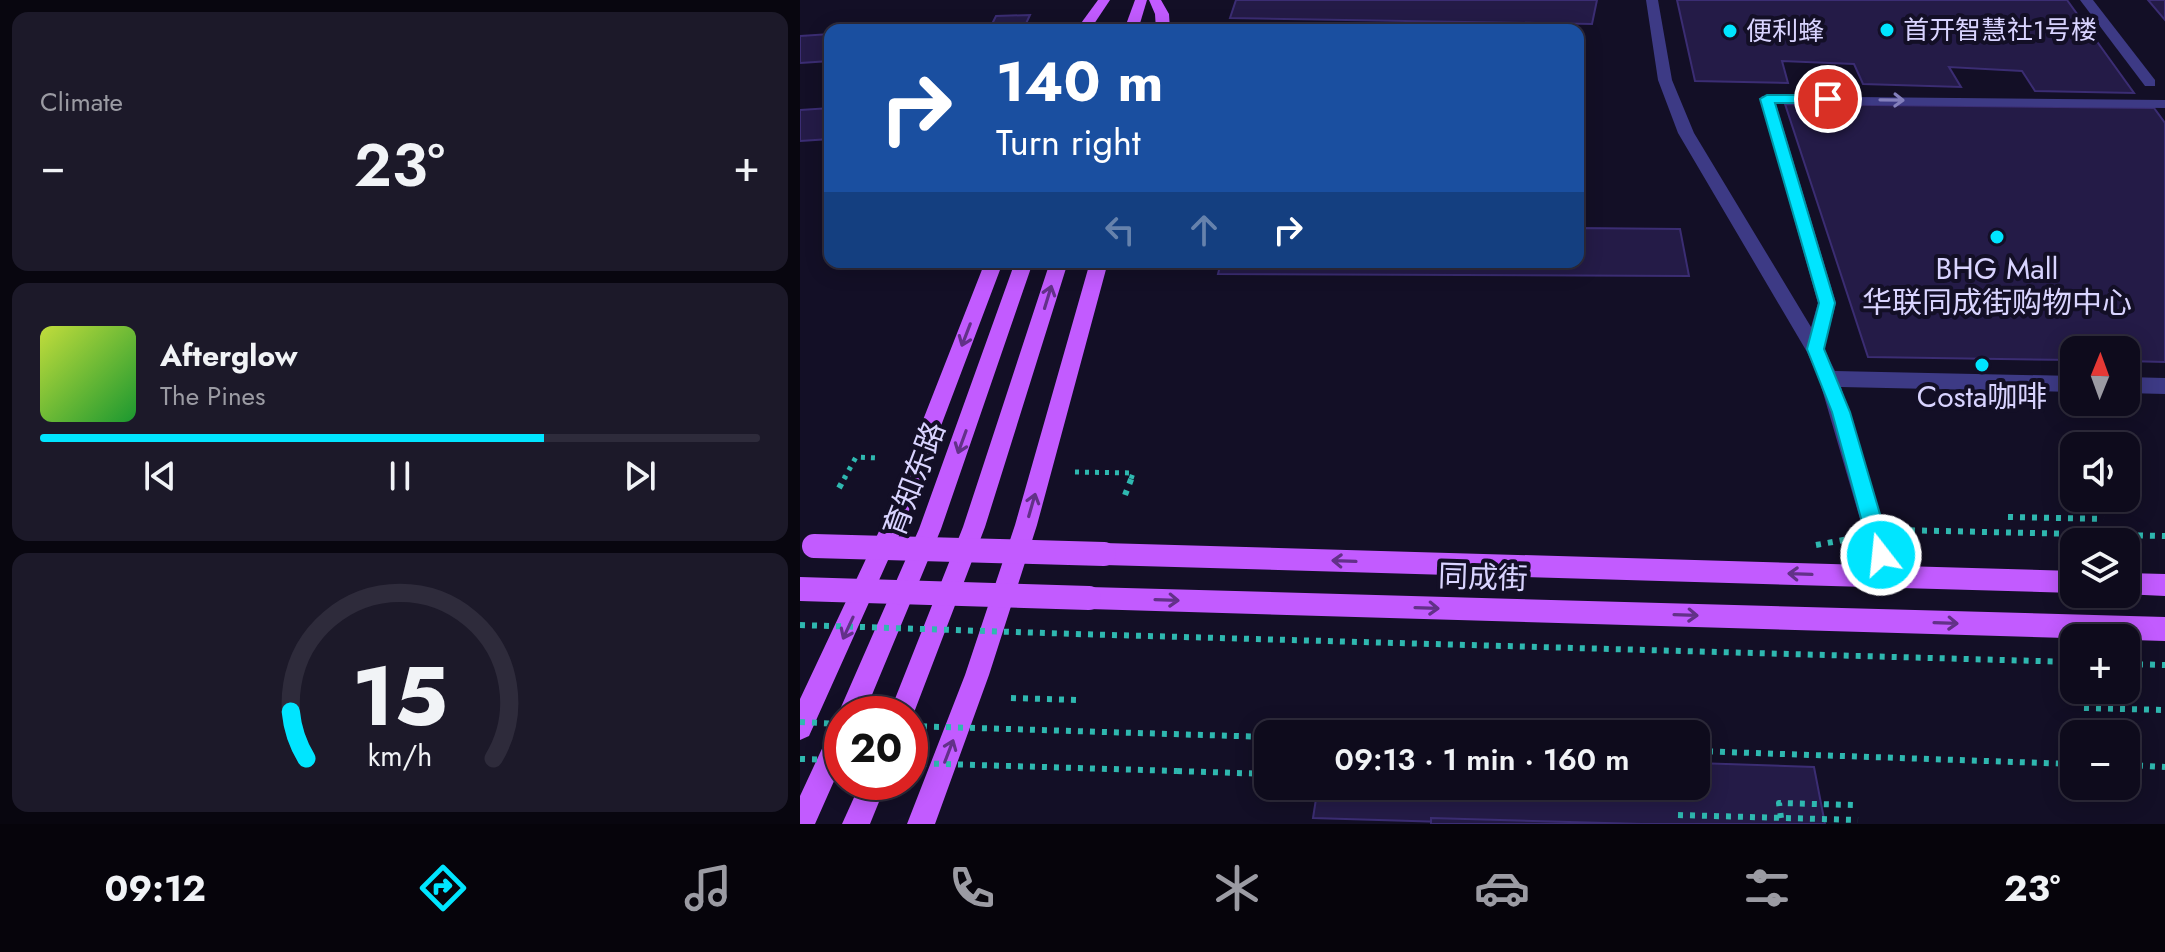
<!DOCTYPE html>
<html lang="en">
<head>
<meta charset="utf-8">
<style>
	body { margin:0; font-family:Jost,"Noto Sans SC",sans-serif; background:#1c1929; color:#f1f3f6; height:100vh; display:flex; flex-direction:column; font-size:30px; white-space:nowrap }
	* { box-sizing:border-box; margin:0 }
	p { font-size:26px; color:#9b9ba3 }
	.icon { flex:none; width:44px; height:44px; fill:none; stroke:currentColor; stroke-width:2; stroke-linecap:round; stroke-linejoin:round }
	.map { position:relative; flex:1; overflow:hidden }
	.drawer { display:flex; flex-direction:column; gap:12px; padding:12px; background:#08060f; width:800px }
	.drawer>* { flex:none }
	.banner { position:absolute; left:24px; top:24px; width:760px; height:244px; border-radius:16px; box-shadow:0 4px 20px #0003,0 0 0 2px #2e2b3b; background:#1a4fa0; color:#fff; overflow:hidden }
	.needle { width:52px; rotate:1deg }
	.fabs { position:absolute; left:1260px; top:336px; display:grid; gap:16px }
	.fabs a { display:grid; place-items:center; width:80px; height:80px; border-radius:16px; background:#0e0b1c; box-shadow:0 4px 20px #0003,0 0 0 2px #2e2b3b; font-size:40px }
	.speed { position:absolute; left:24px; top:696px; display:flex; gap:16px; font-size:40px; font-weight:700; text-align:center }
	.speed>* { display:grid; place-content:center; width:104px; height:104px; border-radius:50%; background:#0e0b1c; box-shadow:0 4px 20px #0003,0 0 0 2px #2e2b3b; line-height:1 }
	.speed .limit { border:12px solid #d22; background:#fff; color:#111 }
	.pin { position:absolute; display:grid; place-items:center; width:68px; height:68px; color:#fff; margin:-34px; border:4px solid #fff; border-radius:50%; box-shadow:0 2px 8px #0007 }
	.me { position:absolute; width:88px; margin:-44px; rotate:344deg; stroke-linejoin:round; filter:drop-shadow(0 0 6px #0008) }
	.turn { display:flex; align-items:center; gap:28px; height:168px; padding:0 40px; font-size:36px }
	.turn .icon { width:104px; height:104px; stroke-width:2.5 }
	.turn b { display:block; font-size:56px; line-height:68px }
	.lanes { display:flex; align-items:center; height:76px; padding:0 40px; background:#0003; justify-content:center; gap:40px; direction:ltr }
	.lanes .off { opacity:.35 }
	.big { font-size:60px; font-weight:600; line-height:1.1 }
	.drawer .widget { flex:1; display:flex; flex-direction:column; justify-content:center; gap:12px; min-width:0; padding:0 28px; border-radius:16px; background:#1c1929 }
	.drawer .dial { align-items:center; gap:0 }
	.dial svg { height:208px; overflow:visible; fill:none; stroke:#2e2b3b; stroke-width:7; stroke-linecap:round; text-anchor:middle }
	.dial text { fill:#f1f3f6; stroke:none }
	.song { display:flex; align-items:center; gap:24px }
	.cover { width:96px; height:96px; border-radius:12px; background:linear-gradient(135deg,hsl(70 70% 55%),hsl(130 70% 35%)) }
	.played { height:8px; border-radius:4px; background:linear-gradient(90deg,#00e5ff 70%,#2e2b3b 70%) }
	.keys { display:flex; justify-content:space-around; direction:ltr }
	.heat { display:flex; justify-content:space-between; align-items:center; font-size:44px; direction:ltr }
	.trip { position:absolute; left:454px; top:720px; width:456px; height:80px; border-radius:16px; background:#0e0b1c; box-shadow:0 4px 20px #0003,0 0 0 2px #2e2b3b; font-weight:600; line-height:80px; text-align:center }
	.dock { display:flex; height:128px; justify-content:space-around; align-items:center; background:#06040b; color:#9b9ba3 }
	.dock .icon { width:56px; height:56px }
	.dock .active { color:#00e5ff }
	.dock b { font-size:36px; color:#f1f3f6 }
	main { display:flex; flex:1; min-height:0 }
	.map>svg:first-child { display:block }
	.building { fill:#241b47; stroke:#3b2d73; stroke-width:2 }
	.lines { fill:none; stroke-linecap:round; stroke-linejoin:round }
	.path-far1 { stroke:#2fb8b0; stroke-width:5; stroke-dasharray:4 6; stroke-linecap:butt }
	.path { stroke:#2fb8b0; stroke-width:6; stroke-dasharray:5 7; stroke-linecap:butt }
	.minor { fill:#3d3a85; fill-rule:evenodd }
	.major { fill:#c25bff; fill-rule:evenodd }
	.path-bridge { stroke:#2fb8b0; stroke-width:6; stroke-dasharray:5 7; stroke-linecap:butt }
	.major-bridge { stroke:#c25bff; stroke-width:24 }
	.oneway { stroke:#837fbc }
	.oneway2 { stroke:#623188 }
	.route { fill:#00e5ff; stroke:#0095a6; stroke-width:2 }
	.poi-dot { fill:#00e5ff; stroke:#130f26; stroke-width:3 }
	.labels { text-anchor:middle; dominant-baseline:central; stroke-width:8; stroke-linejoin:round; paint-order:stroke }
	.far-poi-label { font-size:26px; fill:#d9d4ff; stroke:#130f26; text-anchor:start }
	.poi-label { font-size:30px; fill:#d9d4ff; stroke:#130f26 }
	.street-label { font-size:30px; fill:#d9d4ff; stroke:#130f26 }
</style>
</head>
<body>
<main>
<section class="drawer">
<div class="widget"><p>Climate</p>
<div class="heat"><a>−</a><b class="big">23°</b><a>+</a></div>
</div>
<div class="widget">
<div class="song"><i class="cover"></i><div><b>Afterglow</b><p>The Pines</p></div></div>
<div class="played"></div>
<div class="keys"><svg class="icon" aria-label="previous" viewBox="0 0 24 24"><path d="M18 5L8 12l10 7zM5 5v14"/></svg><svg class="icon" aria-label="pause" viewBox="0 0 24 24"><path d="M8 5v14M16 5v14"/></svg><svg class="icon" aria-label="next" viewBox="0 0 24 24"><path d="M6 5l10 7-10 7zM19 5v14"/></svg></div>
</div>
<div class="widget dial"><svg viewBox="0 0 100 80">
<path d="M14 69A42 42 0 1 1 86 69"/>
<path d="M14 69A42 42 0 0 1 8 51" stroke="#00e5ff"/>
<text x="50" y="56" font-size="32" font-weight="700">15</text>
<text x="50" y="72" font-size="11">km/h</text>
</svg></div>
</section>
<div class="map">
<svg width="1365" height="824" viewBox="0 0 1365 824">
	<rect width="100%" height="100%" fill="#130f26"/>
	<!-- building -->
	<g class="building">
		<path d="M436,0H797L792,24L430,18Z"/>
		<path d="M877,0H1267L1334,93L1235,91L1222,71L1149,67L1161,87L1063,84L1054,64L982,61L988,83L895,81Z"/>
		<path d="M1348,0H1365V20Z"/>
		<path d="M230,15L223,30H189L196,16Z"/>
		<path d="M30,34V61L0,63V36Z"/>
		<path d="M985,104L1354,108L1365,123V362L1326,361V350H1274V360L1068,357Z"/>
		<path d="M30,108V139L0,141V110Z"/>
		<path d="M778,228L880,229L889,276L418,274L421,262H778Z"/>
		<path d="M896,763L1014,767L1025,824H711L513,818L518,786H896Z"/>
		<path d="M631,818L842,824H631Z"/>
	</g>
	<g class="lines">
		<!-- path-far1 -->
		<g class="path-far1">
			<path d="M275,472L333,473L331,479"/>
			<path d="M44,479L56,457L79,458"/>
		</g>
		<!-- path -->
		<g class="path">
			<path d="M39,488L45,477"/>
			<path d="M325,495L332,477"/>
			<path d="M1208,517L1304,519"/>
			<path d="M1098,530L1365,536"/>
			<path d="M1016,545L1049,539"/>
			<path d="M276,634L1274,662"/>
			<path d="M1326,664L1365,665"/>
			<path d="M211,698L279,700"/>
			<path d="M1284,708L1365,710"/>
			<path d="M896,751L1274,764"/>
			<path d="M1326,765L1365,767"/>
			<path d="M377,771L468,774"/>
			<path d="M878,815L1058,820"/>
			<path d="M981,818L979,803L1054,805"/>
		</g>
		<!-- minor -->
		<g class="minor">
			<path d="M846,0H858L872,80L894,133L1011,327L1018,303L960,99L962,96L1365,100V108L976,104L1036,303L1024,349L1035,371L1274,376V392L1041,387L1099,577L1096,585L1088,588L1080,585L1077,577L1019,379L1007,352L878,133L858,80Z"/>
			<path d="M1280,0H1293L1355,80V86H1345Z"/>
			<path d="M1326,377L1365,378V394L1326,393Z"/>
		</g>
		<!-- major -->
		<g class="major">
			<path d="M298,0H310L290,30H276Z"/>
			<path d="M335,0H347L338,30H324Z"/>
			<path d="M349,0H361L369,14L370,30H356L355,14Z"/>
			<path d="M185,262H203L102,529L9,736L0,740V699L81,527Z"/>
			<path d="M215,262H233L141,529L64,714H42V763L15,824H0V796L33,725L41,721L38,714L119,529Z"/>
			<path d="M250,262H268L185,527L110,723V714H89L163,527Z"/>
			<path d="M290,262H308L237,525L189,675L135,824H107L165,675L215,525Z"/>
			<path d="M304,543L1274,571V593L304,565L296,561L293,554L296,547Z"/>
			<path d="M1326,573L1365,574V596L1323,594H1326Z"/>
			<path d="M289,587L1365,617V641L289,609L281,606L277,598L281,590Z"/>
			<path d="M61,782H87L70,824H42Z"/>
		</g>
		<!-- path-bridge -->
		<g class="path-bridge">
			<path d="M0,625L276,634"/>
			<path d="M0,722L42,724"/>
			<path d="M110,726L468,737"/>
			<path d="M0,759L42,760"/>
			<path d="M110,763L377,771"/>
		</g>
		<!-- major-bridge -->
		<g class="major-bridge">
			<path d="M14,546L304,554"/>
			<path d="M0,589L289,598"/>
		</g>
	</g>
	<!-- one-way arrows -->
	<defs><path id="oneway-shaft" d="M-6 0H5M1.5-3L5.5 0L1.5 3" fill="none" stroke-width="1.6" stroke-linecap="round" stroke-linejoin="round" transform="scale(2)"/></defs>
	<use class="oneway" href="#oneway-shaft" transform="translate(1092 100) rotate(1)"/>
	<g class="oneway2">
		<use href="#oneway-shaft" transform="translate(248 297) rotate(-73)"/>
		<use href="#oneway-shaft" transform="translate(166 335) rotate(111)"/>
		<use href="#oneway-shaft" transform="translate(162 442) rotate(110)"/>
		<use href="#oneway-shaft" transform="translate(232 505) rotate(-74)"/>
		<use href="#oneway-shaft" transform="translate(544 561) rotate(-178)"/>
		<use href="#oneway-shaft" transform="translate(1000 574) rotate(-178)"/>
		<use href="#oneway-shaft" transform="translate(367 600) rotate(2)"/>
		<use href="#oneway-shaft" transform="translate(627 608) rotate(2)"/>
		<use href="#oneway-shaft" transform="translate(886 615) rotate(2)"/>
		<use href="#oneway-shaft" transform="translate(1146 623) rotate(2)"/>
		<use href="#oneway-shaft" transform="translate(48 628) rotate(115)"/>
		<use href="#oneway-shaft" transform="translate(149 751) rotate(-69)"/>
	</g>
	<!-- route -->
	<path class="route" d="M967,95H1028L1035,99L1028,103H975L1035,303L1024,349L1050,412L1092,555L1089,561L1081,564L1074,561L1071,555L1032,412L1007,349L1019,303L960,99Z"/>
	<!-- markers -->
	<g class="poi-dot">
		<circle cx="1087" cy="30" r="8"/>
		<circle cx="930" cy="31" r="8"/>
		<circle cx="1197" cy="237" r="8"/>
		<circle cx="1182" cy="365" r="8"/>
	</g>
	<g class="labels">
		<!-- far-poi labels -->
		<g class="far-poi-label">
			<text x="1103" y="30">首开智慧社1号楼</text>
			<text x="946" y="31">便利蜂</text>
		</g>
		<!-- poi labels -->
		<g class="poi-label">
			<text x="1197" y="268">BHG Mall<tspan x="1197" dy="34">华联同成街购物中心</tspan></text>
			<text x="1182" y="396">Costa咖啡</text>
		</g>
		<!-- street labels -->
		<g class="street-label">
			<text transform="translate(114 479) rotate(-69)">育知东路</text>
			<text transform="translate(683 577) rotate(2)">同成街</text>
		</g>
	</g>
</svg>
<div class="fabs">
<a><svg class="needle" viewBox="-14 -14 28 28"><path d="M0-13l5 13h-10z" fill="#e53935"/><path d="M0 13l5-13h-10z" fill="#9b9ba3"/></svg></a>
<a><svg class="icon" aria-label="sound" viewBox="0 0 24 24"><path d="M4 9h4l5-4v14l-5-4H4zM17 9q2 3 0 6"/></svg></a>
<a><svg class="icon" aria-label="layers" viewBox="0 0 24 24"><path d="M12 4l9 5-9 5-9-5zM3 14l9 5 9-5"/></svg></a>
<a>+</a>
<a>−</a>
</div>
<div class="speed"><div class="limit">20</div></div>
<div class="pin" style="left:1028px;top:99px;background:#d93025"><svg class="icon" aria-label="arrive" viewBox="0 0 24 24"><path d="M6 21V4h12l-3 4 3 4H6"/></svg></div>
<svg class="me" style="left:1081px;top:555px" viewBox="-20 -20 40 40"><circle r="17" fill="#00e5ff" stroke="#fff" stroke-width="3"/><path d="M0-11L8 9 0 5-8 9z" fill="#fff"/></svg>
<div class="trip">09:13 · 1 min · 160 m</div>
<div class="banner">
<div class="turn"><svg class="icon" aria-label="right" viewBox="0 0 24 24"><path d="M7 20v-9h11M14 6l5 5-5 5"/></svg><div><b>140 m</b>Turn right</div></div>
<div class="lanes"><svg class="icon off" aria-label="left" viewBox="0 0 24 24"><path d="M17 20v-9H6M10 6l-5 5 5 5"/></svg><svg class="icon off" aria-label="ahead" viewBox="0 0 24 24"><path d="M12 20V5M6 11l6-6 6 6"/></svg><svg class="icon" aria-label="right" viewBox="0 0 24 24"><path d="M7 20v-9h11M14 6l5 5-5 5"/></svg></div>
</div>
</div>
</main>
<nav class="dock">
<b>09:12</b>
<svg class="icon active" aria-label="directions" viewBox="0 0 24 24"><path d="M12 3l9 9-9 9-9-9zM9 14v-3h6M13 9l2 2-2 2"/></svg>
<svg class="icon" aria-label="music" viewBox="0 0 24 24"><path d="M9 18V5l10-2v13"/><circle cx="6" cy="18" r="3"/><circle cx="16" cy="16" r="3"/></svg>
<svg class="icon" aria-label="phone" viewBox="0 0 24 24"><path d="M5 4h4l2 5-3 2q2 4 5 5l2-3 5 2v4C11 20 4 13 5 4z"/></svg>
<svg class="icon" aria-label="climate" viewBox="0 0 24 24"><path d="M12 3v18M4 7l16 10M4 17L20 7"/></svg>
<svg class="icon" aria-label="car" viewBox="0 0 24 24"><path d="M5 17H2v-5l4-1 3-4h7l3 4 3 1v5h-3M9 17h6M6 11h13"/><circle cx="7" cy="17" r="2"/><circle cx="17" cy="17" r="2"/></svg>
<svg class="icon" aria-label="filters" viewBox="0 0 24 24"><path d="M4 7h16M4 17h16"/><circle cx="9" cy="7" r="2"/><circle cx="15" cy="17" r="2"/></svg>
<b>23°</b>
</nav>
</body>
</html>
